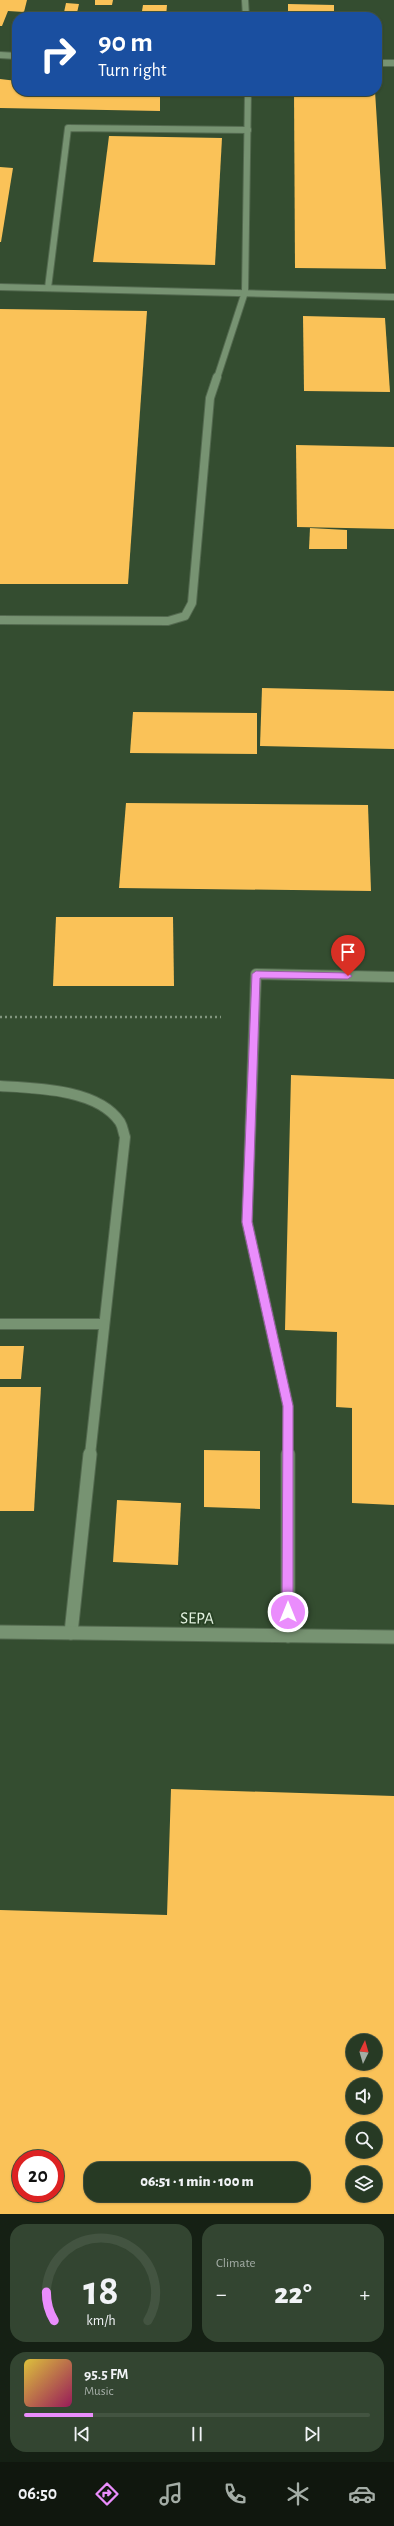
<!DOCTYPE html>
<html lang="en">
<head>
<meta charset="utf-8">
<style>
	body { margin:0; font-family:"Alegreya Sans",sans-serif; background:#334531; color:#f1f3f6; height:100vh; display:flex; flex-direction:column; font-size:15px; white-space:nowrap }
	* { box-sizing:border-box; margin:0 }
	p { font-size:13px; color:#a4ada6 }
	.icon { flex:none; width:22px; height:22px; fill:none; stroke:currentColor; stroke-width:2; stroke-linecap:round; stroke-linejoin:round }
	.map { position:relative; height:2214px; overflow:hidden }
	.details { display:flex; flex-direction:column; gap:10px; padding:10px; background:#152014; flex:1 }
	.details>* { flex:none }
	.hud { position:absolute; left:12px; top:12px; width:370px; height:84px; border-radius:16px; box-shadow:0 1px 3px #0004,0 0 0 1px #435441; background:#1a4fa0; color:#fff; overflow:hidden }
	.needle { width:26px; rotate:5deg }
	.fabs { position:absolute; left:346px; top:2034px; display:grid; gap:8px }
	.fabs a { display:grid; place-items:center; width:36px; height:36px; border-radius:50%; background:#273a24; box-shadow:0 1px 3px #0004,0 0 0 1px #435441; font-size:20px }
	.speed { position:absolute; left:12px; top:2150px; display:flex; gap:8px; font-size:20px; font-weight:700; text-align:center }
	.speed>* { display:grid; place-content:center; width:52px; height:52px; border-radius:50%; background:#273a24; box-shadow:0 1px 3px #0004,0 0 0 1px #435441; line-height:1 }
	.speed .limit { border:6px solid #d22; background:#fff; color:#111 }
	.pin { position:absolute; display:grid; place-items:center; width:34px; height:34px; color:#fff; margin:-41px -17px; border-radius:50% 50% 50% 0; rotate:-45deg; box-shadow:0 0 4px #0007 }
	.pin .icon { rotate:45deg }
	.me { position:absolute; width:44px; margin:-22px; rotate:0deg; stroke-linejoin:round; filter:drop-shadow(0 0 3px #0008) }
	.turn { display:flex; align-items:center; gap:14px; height:84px; padding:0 20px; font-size:18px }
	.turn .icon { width:52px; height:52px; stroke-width:2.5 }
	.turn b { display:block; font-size:28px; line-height:34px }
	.big { font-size:30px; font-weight:800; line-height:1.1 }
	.details .tile { flex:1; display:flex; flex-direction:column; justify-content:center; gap:6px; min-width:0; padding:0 14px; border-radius:16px; background:#334531 }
	.details .dial { align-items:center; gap:0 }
	.dial svg { height:104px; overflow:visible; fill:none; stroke:#435441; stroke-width:7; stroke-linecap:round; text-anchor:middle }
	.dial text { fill:#f1f3f6; stroke:none }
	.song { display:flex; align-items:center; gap:12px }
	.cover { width:48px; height:48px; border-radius:6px; background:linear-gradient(135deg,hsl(50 70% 55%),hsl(330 70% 35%)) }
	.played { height:4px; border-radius:2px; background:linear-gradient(90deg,#ea8dfc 20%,#435441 20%) }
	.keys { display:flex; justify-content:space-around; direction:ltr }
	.heat { display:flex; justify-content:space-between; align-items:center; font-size:22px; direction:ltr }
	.details .tiles { flex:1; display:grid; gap:10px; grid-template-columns:1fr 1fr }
	.tile:last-child { grid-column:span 2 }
	.trip { position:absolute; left:84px; top:2162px; width:226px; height:40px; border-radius:16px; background:#273a24; box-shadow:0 1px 3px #0004,0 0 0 1px #435441; font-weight:800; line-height:40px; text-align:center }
	.dock { display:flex; height:64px; justify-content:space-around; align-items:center; background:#10170e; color:#a4ada6 }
	.dock .icon { width:28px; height:28px }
	.dock .selected { color:#ea8dfc }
	.dock b { font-size:18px; color:#f1f3f6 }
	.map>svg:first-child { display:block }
	.building { fill:#fac258; fill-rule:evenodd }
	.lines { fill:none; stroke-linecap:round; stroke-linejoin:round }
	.lane-far3-casing { stroke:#53694f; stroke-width:8 }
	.lane-far2-casing { stroke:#53694f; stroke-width:10 }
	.lane-far1-casing { stroke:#53694f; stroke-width:12 }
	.lane-casing { stroke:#53694f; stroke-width:15 }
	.street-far1-casing { stroke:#53694f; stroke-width:8 }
	.street-casing { stroke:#53694f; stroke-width:15 }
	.path { stroke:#81957d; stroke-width:2.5; stroke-dasharray:2 3; stroke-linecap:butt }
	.lane-far3 { stroke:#779372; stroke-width:6 }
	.lane-far2 { stroke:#779372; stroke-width:8 }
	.lane-far1 { stroke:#779372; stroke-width:10 }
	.lane { stroke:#779372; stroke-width:13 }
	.street-far1 { stroke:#779372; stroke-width:6 }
	.street { stroke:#779372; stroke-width:13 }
	.route { fill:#ea8dfc; stroke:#985ca4 }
	.labels { text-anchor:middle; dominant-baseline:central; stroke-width:4; stroke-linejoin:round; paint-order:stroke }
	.near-street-label { font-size:17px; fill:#e4f3e1; stroke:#294225 }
</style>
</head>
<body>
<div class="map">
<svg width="394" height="2214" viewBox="0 0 394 2214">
	<rect width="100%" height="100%" fill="#344d30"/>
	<!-- building -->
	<g class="building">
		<path d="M0,0H27L24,12L8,11L2,26H0Z"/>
		<path d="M95,0H113L112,5H95Z"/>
		<path d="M66,3L79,4L76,17H63Z"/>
		<path d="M288,4L334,5V13H342L343,17H288Z"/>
		<path d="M143,5H167L166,17H141Z"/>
		<path d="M0,79L17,81V91H160V111L0,108Z"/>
		<path d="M294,91H375L386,269L295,268Z"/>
		<path d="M109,136L222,138L215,265L93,262Z"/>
		<path d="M0,167L13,168L1,242H0Z"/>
		<path d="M0,309L147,311L128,584H0Z"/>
		<path d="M303,316L385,318L390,392L304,391Z"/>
		<path d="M296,445L394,447V529L297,527Z"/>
		<path d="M310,528L347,530V549H309Z"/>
		<path d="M262,688L394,691V749L260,746Z"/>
		<path d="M133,712L257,713V754L130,753Z"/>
		<path d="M126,803L368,805L371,891L119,888Z"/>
		<path d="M56,917H173L174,986H53Z"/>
		<path d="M291,1075L394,1079V1505L352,1503V1408L336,1407L337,1332L285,1330Z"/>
		<path d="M0,1346H24L21,1379H0Z"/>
		<path d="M0,1387H41L34,1511H0Z"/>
		<path d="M204,1450L260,1451V1509L204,1507Z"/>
		<path d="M117,1500L181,1503L178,1565L113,1562Z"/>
		<path d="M171,1789L394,1796V2214H0V1910L167,1915ZM353,2041H375V2063H353ZM353,2085H375V2107H353ZM353,2129H375V2151H353ZM21,2159H55V2193H21ZM91,2169H303V2195H91ZM353,2173H375V2195H353Z"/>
	</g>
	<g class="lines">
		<!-- lane-far3 casing -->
		<g class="lane-far3-casing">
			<g id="lane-far3">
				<path d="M245,0L246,17"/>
				<path d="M0,287L394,297"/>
				<path d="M48,288L68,128L248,130"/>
				<path d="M217,378L245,292L248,91"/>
			</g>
		</g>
		<!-- lane-far2 casing -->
		<g class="lane-far2-casing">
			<path id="lane-far2" d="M0,620L168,621L185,616L192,603L210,398L217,377"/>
		</g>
		<!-- lane-far1 casing -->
		<g class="lane-far1-casing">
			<g id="lane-far1">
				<path d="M0,1086C36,1088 98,1089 120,1122C123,1127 123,1132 125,1137L90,1455"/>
				<path d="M0,1324H104"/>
				<path d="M288,1455V1406L247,1222L256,974L394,977"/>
			</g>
		</g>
		<!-- lane casing -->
		<g class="lane-casing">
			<g id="lane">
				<path d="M288,1454V1636"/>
				<path d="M71,1633L90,1454"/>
			</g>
		</g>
		<!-- street-far1 casing -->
		<g class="street-far1-casing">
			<g id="street-far1">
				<path d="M0,55L17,56"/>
				<path d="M377,63H394"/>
			</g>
		</g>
		<!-- street casing -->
		<g class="street-casing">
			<path id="street" d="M0,1632L394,1637"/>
		</g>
		<!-- path -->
		<path class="path" d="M0,1017H221"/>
		<!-- lane-far3 -->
		<use href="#lane-far3" class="lane-far3"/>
		<!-- lane-far2 -->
		<use href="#lane-far2" class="lane-far2"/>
		<!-- lane-far1 -->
		<use href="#lane-far1" class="lane-far1"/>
		<!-- lane -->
		<use href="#lane" class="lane"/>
		<!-- street-far1 -->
		<use href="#street-far1" class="street-far1"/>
		<!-- street -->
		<use href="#street" class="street"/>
	</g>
	<!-- route -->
	<path class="route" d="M256,971L348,973L352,976L348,979L260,978L252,1222L293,1406V1612L288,1618L282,1612L283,1406L242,1222L252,974Z"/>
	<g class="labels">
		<!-- near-street labels -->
		<g class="near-street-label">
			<text transform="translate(197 1618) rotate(1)">SEPA</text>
		</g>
	</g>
</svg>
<div class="fabs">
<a><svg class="needle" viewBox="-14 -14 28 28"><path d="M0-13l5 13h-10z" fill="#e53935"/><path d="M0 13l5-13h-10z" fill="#a4ada6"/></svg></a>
<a><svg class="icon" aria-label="sound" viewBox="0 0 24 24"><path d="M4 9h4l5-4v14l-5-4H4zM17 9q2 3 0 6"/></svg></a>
<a><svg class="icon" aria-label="search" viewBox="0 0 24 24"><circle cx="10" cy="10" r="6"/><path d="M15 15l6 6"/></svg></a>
<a><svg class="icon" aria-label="layers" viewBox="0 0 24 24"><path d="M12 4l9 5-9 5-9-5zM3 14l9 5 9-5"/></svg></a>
</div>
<div class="speed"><div class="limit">20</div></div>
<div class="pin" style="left:348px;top:976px;background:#d93025"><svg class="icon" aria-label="arrive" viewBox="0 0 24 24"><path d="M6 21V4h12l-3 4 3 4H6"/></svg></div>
<svg class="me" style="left:288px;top:1612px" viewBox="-20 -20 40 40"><circle r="17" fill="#ea8dfc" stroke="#fff" stroke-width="3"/><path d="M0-11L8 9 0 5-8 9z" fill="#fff"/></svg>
<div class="trip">06:51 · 1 min · 100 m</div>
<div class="hud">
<div class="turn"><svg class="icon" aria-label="right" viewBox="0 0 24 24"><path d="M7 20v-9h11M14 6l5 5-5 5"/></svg><div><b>90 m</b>Turn right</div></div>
</div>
</div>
<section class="details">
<div class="tiles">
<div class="tile dial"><svg viewBox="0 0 100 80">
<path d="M14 69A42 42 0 1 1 86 69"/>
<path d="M14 69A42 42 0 0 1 8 47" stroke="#ea8dfc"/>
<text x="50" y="56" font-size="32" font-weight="700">18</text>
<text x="50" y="72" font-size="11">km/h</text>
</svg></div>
<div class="tile"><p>Climate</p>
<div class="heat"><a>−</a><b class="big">22°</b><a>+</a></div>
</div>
<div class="tile">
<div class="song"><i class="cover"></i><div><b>95.5 FM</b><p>Music</p></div></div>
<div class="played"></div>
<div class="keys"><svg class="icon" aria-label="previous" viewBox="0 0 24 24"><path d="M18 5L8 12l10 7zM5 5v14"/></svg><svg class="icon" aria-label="pause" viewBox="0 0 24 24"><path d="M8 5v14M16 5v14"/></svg><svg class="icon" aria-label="next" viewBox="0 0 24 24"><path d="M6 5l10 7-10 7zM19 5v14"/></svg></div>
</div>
</div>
</section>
<nav class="dock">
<b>06:50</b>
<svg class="icon selected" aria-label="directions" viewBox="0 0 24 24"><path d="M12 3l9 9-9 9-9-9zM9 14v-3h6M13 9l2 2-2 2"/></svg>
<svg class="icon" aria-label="music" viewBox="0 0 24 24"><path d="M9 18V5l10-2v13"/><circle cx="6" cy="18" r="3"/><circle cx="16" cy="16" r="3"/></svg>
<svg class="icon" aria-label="phone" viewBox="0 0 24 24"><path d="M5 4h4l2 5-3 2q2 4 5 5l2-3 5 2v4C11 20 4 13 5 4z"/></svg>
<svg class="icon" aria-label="climate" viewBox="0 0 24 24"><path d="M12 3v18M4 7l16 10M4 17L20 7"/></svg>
<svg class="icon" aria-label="car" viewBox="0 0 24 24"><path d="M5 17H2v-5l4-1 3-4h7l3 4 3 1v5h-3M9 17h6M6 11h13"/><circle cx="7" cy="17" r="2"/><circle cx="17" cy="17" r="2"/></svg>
</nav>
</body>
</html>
